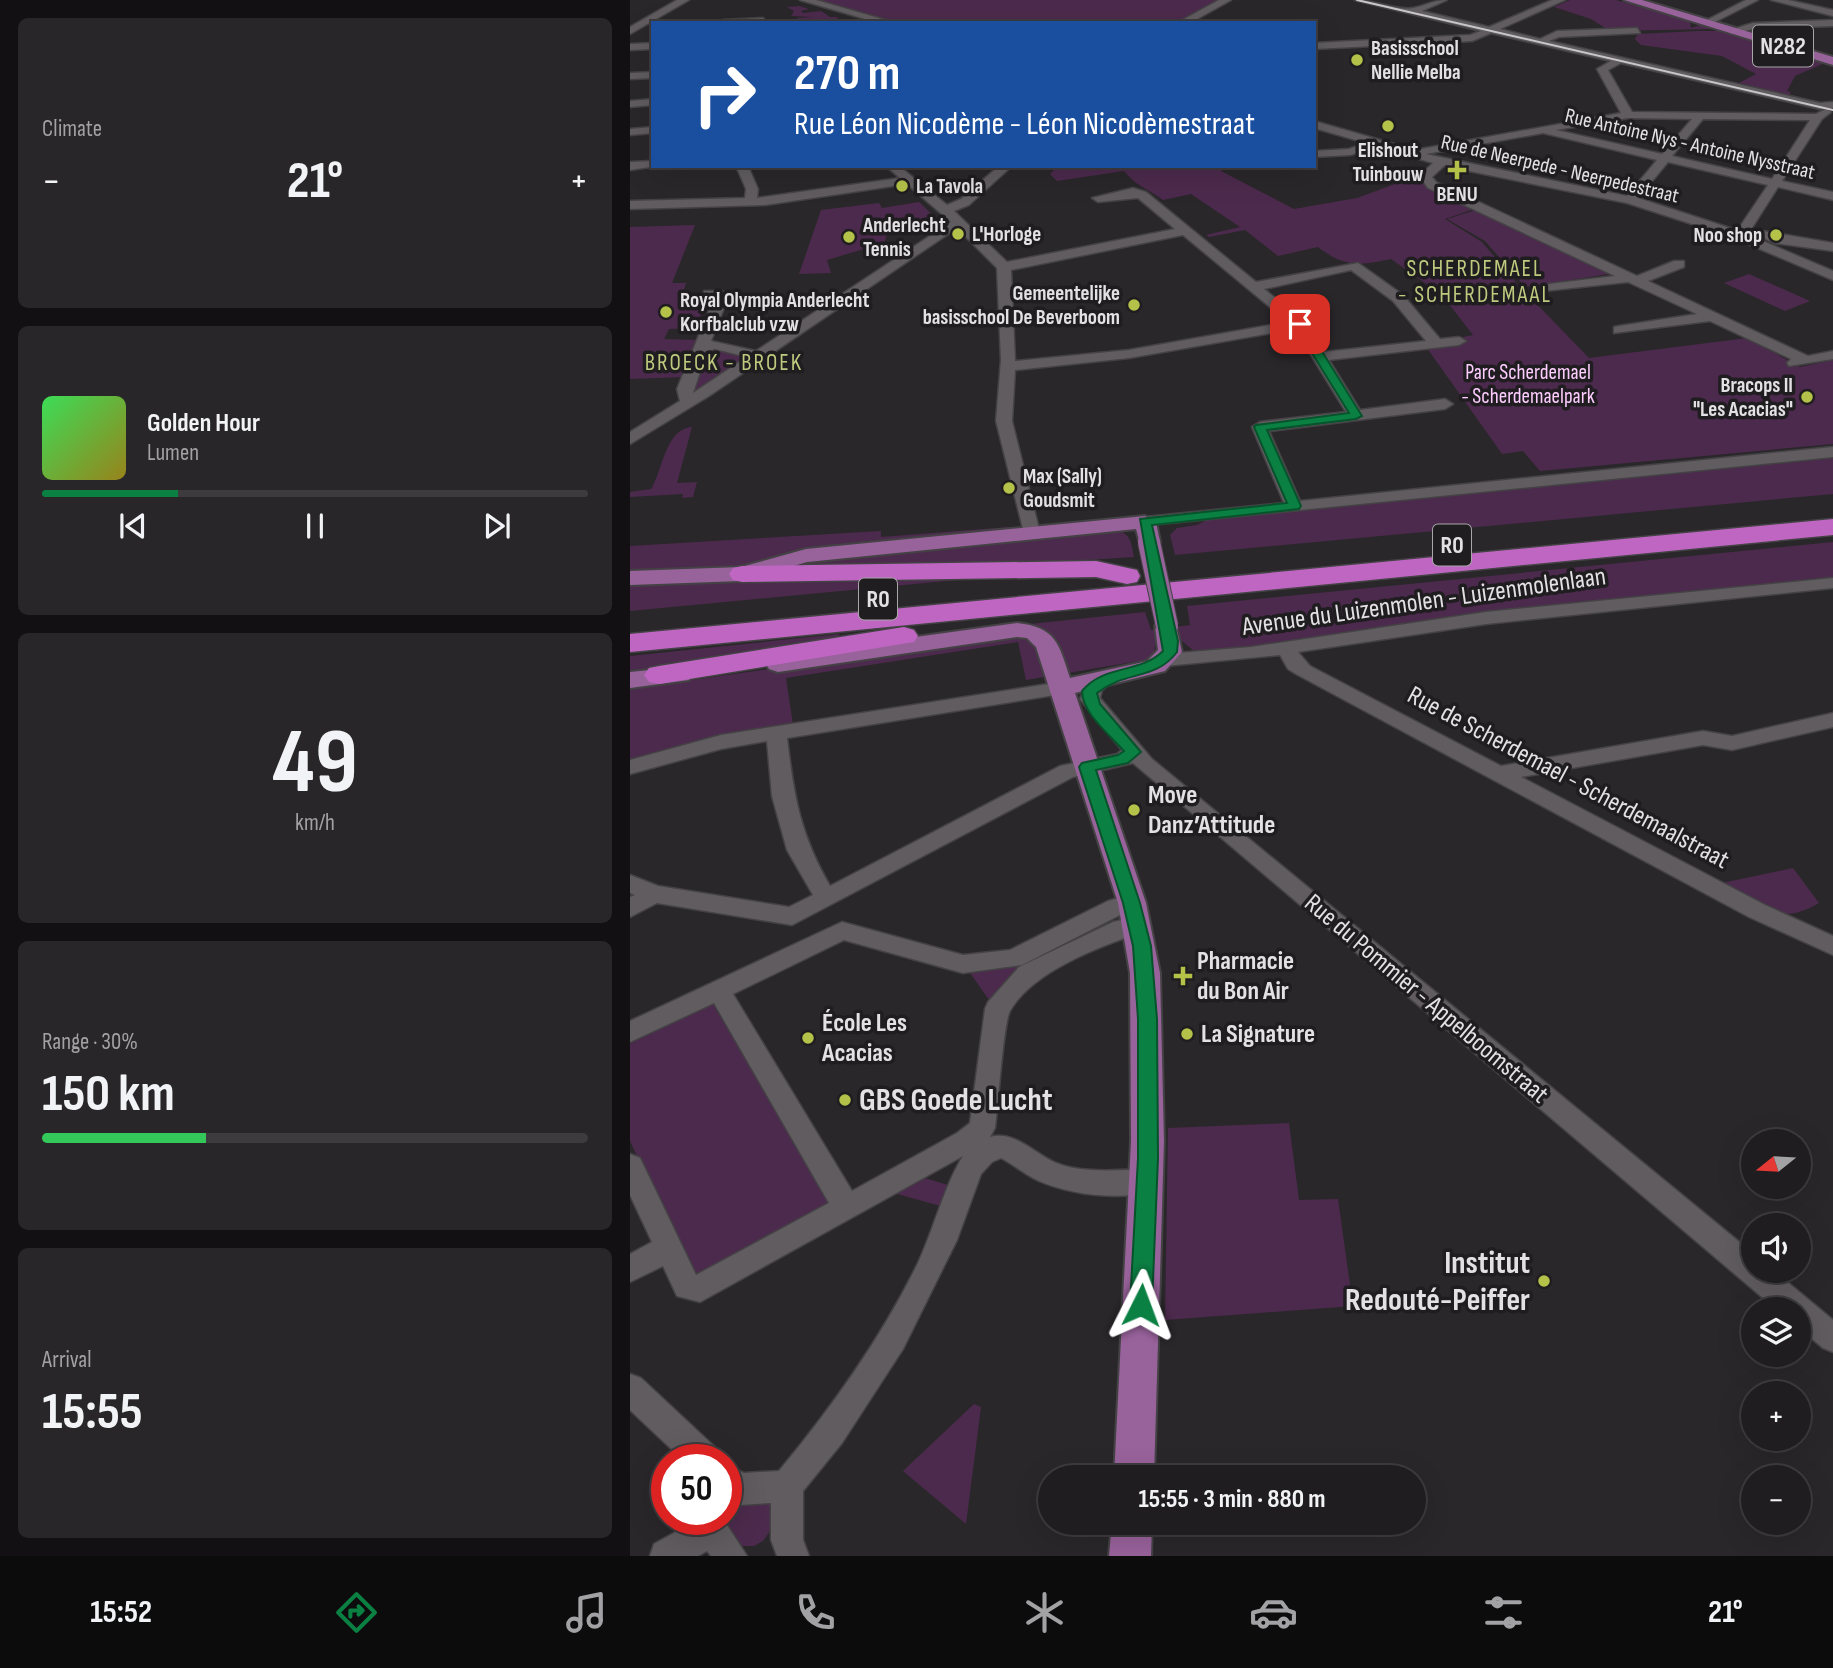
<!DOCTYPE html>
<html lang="en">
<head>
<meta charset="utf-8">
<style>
	body { margin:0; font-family:"Sofia Sans Condensed",sans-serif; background:#282629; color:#f1f3f6; height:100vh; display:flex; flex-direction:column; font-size:26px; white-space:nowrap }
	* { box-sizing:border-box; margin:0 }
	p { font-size:23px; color:#a2a2a5 }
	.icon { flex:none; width:38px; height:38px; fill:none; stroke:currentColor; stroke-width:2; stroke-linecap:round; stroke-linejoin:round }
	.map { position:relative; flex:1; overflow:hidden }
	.sheet { display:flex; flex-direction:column; gap:18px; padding:18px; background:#121012; width:630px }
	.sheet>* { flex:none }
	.guide { position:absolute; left:21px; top:21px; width:665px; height:147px; border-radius:0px; box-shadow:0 7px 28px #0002,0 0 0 2px #3d3b3e; background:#1a4fa0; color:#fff; overflow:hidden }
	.needle { width:46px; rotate:252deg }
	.buttons { position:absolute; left:1111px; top:1129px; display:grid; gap:14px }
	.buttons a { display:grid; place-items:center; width:70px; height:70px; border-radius:50%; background:#201d20; box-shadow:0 7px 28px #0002,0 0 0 2px #3d3b3e; font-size:35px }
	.speed { position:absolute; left:21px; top:1444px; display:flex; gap:14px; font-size:35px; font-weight:700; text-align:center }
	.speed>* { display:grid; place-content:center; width:91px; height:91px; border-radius:50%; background:#201d20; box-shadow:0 7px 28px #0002,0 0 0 2px #3d3b3e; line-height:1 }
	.speed .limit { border:10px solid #d22; background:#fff; color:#111 }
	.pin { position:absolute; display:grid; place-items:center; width:60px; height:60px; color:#fff; margin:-30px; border-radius:14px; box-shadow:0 4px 10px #0006 }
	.me { position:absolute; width:77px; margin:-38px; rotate:3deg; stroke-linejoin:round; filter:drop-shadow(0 0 5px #0008) }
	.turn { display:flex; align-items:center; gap:24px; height:147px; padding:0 28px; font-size:32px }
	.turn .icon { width:91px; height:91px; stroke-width:2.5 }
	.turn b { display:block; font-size:49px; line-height:60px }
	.big { font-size:52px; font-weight:700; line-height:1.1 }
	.sheet .card { flex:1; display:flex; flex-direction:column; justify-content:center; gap:10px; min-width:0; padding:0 24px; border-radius:10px; background:#282629 }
	.sheet .dial { align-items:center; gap:0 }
	.dial b { font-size:91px; line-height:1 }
	.song { display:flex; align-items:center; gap:21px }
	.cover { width:84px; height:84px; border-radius:10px; background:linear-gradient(135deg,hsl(130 70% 55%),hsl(50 70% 35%)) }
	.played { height:7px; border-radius:4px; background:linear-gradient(90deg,#0b8043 25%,#3d3b3e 25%) }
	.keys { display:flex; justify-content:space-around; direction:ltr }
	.heat { display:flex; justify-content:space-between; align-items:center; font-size:38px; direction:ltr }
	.charge { height:10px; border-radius:5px; background:linear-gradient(90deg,#34c759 30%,#3d3b3e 0) }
	.trip { position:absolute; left:408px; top:1465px; width:388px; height:70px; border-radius:35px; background:#201d20; box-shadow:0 7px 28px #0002,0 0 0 2px #3d3b3e; font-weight:700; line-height:70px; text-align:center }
	.tabs { display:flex; height:112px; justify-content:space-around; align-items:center; background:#0d0c0d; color:#a2a2a5 }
	.tabs .icon { width:49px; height:49px }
	.tabs .current { color:#0b8043 }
	.tabs b { font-size:32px; color:#f1f3f6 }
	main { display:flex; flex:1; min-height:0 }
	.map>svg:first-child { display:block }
	.green { fill:#4c2a4d }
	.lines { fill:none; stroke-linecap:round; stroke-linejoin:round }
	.minor-casing { stroke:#444244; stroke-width:3 }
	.major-casing { stroke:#444244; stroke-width:4 }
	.highway-casing { stroke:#444244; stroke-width:3 }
	.minor { fill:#605c60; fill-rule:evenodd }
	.major { fill:#98629b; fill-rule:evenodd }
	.highway { fill:#be66c2; fill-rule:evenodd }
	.tram { stroke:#c8c6c8; stroke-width:2 }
	.major-bridge-casing { stroke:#444244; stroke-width:24; stroke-linecap:butt }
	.major-bridge { stroke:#98629b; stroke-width:22 }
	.route { fill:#0b8043; stroke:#07532c; stroke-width:2 }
	.poi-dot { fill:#b4c24a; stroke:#201d20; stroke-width:2.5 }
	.labels { text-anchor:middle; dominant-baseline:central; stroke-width:7; stroke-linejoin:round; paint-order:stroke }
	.far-poi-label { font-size:21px; font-weight:bold; fill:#e3e1e3; stroke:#201d20; text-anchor:start }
	.far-street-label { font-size:21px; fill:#e3e1e3; stroke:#201d20 }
	.far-park-label { font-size:21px; fill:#fecdff; stroke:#201d20 }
	.far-neighbourhood-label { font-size:23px; letter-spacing:2px; fill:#beca7e; stroke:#201d20 }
	.shield { fill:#201d20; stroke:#a8a6a8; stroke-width:2 }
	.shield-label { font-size:24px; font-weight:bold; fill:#e3e1e3 }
	.street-label { font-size:26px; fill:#e3e1e3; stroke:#201d20 }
	.poi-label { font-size:26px; font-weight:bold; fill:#e3e1e3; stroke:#201d20; text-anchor:start }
	.near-poi-label { font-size:32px; font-weight:bold; fill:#e3e1e3; stroke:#201d20; text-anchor:start }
</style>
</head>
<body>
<main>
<section class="sheet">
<div class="card"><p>Climate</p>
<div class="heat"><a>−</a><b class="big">21°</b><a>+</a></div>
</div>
<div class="card">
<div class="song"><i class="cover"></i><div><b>Golden Hour</b><p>Lumen</p></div></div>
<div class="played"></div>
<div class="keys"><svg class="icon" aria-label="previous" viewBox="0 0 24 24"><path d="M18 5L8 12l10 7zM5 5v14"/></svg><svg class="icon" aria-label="pause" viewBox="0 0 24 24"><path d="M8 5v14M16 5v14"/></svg><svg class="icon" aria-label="next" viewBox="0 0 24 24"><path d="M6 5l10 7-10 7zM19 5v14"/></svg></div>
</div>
<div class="card dial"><b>49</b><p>km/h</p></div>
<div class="card"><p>Range · 30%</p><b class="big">150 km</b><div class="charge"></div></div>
<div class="card"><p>Arrival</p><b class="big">15:55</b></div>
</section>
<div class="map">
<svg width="1203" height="1556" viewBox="0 0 1203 1556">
	<rect width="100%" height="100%" fill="#2a272a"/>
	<!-- green -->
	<g class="green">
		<path d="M183,0H591L548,23H267Z"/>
		<path d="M940,0H986L1060,21L1061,28L1070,25L1082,29L980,31L961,19L924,7Z"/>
		<path d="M169,6L179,9L171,11L173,13L191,11L200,17H209L201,23H159L168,18L181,17L161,16L164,11L157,7Z"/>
		<path d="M1068,31H1095L1197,62L1165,76L1157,91L1161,92L1159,95L1109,83L1126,74L1092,56L1011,45L1005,39L1008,34Z"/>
		<path d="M428,166H589L594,169L591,171L664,209L727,198L784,177L844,209L815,219L852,242L890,287L959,358L1117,338L1170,367L1203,360V444L910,471L893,451L872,454L797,348L831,344L828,338L843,335L812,295L761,259C729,266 714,267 688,247L648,256L615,230L579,237L576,235L610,227L561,194L533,200C517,188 507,187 494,171L427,181L420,174Z"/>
		<path d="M289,202L311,223L277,231L260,226L254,243L197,260L201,273L169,274L191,210L249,203L252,208Z"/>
		<path d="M846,210L979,274L895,287L855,241L817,219Z"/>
		<path d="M65,225L42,283H56L54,290L66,296H78L66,328L39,329L34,339L68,340L54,377L0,379V227Z"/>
		<path d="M1119,274L1180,301L1155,311L1094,283Z"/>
		<path d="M84,348L119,357L71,390L63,389L73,351Z"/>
		<path d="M62,427L47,483L67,482L63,497L52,498L53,494L0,497V492L21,489C33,470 35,429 62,427Z"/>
		<path d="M1203,458V494L545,555L540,535L547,528L567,525L577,520Z"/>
		<path d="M379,527L383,539L484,529C501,534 501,541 504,557L426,562L358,577L0,611V546L251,531V537Z"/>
		<path d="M1203,542V580L744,629L581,653L564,651L552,641L525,645L524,653L515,660L396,680L388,642L156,678L163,725L0,762V656L209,634V639L55,665V681L382,634L400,624L515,612L521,630L560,625L557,606Z"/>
		<path d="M1163,868L1189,903C1147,928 1130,905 1092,883Z"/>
		<path d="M383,963L390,970L364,1007L338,970Z"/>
		<path d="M83,1004L201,1206L65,1281L0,1141V1043Z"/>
		<path d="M659,1123L669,1200L708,1199L723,1306L535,1320L538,1128Z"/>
		<path d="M281,1174L328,1188L321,1209L253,1190Z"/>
		<path d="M344,1404L351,1407L336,1524L273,1471Z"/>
		<path d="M139,1495L147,1521L133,1541L124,1546H105L87,1519H96V1503L105,1498Z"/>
	</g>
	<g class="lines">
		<!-- minor casing -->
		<g class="minor-casing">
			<g id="minor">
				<path d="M47,0H59L0,34V27Z"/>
				<path d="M170,0H186L266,23H249Z"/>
				<path d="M589,0H601L560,23H547Z"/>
				<path d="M725,0C743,0 769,11 783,8C795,6 803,0 817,0L792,11L859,27L922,0H935L870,29L910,39L927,31L1007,28L1010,33L929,37L919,41L1190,103L1203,102V108L1196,109L1201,112L1192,119L1152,181L1203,192V200L1148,187L1120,231L1114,233L1203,271V280L1099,236L997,203L814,166L802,177L806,182L1007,276L1044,261H1054V267L1018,281L1178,356L1203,351V359L1159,366L1157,363L1161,359L1080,321L984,333V327L989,326L1067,314L998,282L914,291L912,288L919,284L985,276L798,188L789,176L803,163L748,147L720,155L684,157V151L719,149L736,143L684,128V121L785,150L991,113L967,69L981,61L861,33L842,41L684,49V43L840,35L851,31ZM991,63L1190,109H1196L1186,114L1002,112L978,70ZM998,118L1062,119L1032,154L926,130ZM1073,119L1180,120L1142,179L1042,156ZM913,133L1027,160L997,196L796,154ZM1038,162L1138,185L1111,225L1103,229L1008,198Z"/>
				<path d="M1116,0H1128L1079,25L1071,23Z"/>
				<path d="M1141,0H1158L1203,10V16Z"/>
				<path d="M133,18L137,23H88L93,20Z"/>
				<path d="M1203,20V26L1123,29L1102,34L1097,31L1123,23Z"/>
				<path d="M23,43V49L0,50V44Z"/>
				<path d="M23,72V78L0,79V73Z"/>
				<path d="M23,99V105L0,107V101Z"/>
				<path d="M23,127V133L0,135V129Z"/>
				<path d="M23,161V166H27L0,170V162Z"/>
				<path d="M106,166H118L128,189L127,198L270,178L256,166H269L317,205L331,199L369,166H382L339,205L324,211L377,262L545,229L508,198L468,202L462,198L503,188L516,192L626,282L728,263L773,295L810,339L829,337L836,341L829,345L699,360L730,410L815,399L823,404L815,409L639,431L670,501L1203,447V457L509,526L506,522L515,517L654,503L622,427L630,422L716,412L665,329L499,358L385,370L382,421L410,533L407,537H395L366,421L371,360L367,268L327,228L79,396L0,444V432L50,401L47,389L84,298L74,297V291H92L99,295L81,341L126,351L321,222L277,184L135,205L0,209V201L115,198L116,189ZM553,235L658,322L499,350L385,361L381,270ZM721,270L763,301L796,341L694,352L674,321L634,289ZM85,349L117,357L63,393L77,351Z"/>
				<path d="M1133,231L1203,243V251L1144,243L1127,235Z"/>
				<path d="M1203,578V588L856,624L668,652L680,666L871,766L1073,731L1102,736L1203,713V727L1102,750L1073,745L891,777L1135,905L1203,936V955L1119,917L666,674L658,669L650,655L535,666L525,660L535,654L621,647L856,612Z"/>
				<path d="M478,671L488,677L472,690L470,698L522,759L1124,1254V1270H1143L1203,1320V1352L1193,1348L1169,1328V1309H1146L503,763L443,777L162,925L27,903L0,917V897L5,895L0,893V875L28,886L159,907L183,895L157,850L142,796L137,741L91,749L0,774V760L91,735L431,682L438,684L441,688L431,694L157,738C164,797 170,834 200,886L430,766L487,754L492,750L450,699L458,681Z"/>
				<path d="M502,894L510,897L513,903L510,909L492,914L392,965L333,973L214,940L103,994L222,1191L327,1133L340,1123L355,1009L358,1002L389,967L483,922L508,916L516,919L520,925L516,931C475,944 402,971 380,1011C373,1024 368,1107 365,1128L360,1137C384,1130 404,1153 424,1162C451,1174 488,1170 517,1169L527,1173L531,1181L527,1189C493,1202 441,1195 409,1181C396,1175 384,1165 371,1158L362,1162L351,1174L327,1240L273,1349L212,1443L173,1491V1540L179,1556H147L141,1540V1503L110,1505L96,1499V1464L114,1473L149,1471C202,1407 250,1340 287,1265C303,1232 314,1186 333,1156L70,1302L47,1296L33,1266L0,1282V1254L22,1242L0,1195V1154L10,1158L66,1275L199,1203L84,1003L0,1042V1021L212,922L333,955L380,950L478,901Z"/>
				<path d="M0,1374L11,1378L87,1449L91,1460H53L0,1410Z"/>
				<path d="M69,1519H93L117,1556H81L77,1551L68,1556H20L24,1544Z"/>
			</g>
		</g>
		<!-- major casing -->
		<g class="major-casing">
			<g id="major">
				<path d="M994,0H1012L1203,57V65Z"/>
				<path d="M515,516L526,522L530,542L519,549L511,547L506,529L177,562L112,581L0,585V571L111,567L176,549Z"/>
				<path d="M537,619L545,621L552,652L535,671L445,693L516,903L530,973L534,1141L524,1477H484L501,1141L500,973L488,903L406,647L397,638L387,637L148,672L139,669L136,664L139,659L148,656L387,623C426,627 429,644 440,678L509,663L517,661L528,650L525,626L529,621Z"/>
				<path d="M50,667L59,670L62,675L59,680L0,688V672Z"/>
				<path d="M482,1522H522L521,1556H479Z"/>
			</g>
		</g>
		<!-- highway casing -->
		<g class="highway-casing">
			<g id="highway">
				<path d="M1203,519V535L0,652V634Z"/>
				<path d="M466,561L507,570L510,576L507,582L497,584L466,577L112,582L103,580L99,574L103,568L112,566Z"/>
				<path d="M274,627L284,630L288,636L284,642L29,684L19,682L14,675L19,668L29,666Z"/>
			</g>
		</g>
		<!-- minor -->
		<use href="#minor" class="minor"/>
		<!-- major -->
		<use href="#major" class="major"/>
		<!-- highway -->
		<use href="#highway" class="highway"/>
		<!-- tram -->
		<path class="tram" d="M727,0L1203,110"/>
		<!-- major-bridge casing -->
		<g class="major-bridge-casing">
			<path id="major-bridge" d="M519,542L537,626"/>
		</g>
		<!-- major-bridge -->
		<use href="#major-bridge" class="major-bridge"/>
	</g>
	<!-- route -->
	<path class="route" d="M670,321L675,324L732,416L726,419L637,430L671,506L669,509L522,525L548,641L547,652C525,681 496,670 467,693L470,704L511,752L498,763L466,770L510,903L521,946L527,1019L528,1158L522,1305L519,1312L511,1315L503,1312L500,1305L508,1158V1019L503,946L493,903L449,767L452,763L488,755L494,751C480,735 452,713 452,691C474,664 510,674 533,651L510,519L657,503L624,427L626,425L719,413L664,324Z"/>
	<!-- markers -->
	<g class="poi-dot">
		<circle cx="727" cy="60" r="7"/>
		<circle cx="758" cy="126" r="7"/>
		<path d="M823.5 159.5h7v7h7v7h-7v7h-7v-7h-7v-7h7z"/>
		<circle cx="272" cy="186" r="7"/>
		<circle cx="328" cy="234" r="7"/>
		<circle cx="1146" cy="235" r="7"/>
		<circle cx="219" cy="237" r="7"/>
		<circle cx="504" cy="305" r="7"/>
		<circle cx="36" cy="312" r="7"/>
		<circle cx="1177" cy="397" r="7"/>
		<circle cx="379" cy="488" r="7"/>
		<circle cx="504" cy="810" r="7"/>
		<path d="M549.5 965.5h7v7h7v7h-7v7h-7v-7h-7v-7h7z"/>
		<circle cx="557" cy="1034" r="7"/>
		<circle cx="178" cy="1038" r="7"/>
		<circle cx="215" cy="1100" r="7"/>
		<circle cx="914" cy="1281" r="7"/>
	</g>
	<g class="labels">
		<!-- far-poi labels -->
		<g class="far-poi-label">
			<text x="741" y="48">Basisschool<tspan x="741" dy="24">Nellie Melba</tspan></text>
			<text x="758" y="150" text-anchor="middle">Elishout<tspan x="758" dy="24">Tuinbouw</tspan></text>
			<text x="286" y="186">La Tavola</text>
			<text x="827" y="194" text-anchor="middle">BENU</text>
			<text x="233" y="225">Anderlecht<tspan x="233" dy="24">Tennis</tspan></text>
			<text x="342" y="234">L'Horloge</text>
			<text x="1132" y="235" text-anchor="end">Noo shop</text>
			<text x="490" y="293" text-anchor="end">Gemeentelijke<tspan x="490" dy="24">basisschool De Beverboom</tspan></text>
			<text x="50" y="300">Royal Olympia Anderlecht<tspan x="50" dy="24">Korfbalclub vzw</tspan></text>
			<text x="1163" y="385" text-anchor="end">Bracops II<tspan x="1163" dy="24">"Les Acacias"</tspan></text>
			<text x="393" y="476">Max (Sally)<tspan x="393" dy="24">Goudsmit</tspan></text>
		</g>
		<!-- far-street labels -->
		<g class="far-street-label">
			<text transform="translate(1060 144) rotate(13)">Rue Antoine Nys - Antoine Nysstraat</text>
			<text transform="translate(930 169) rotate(13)">Rue de Neerpede - Neerpedestraat</text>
		</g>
		<!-- far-park labels -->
		<g class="far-park-label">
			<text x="898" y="372">Parc Scherdemael<tspan x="898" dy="24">- Scherdemaelpark</tspan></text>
		</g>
		<!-- far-neighbourhood labels -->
		<g class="far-neighbourhood-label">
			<text x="845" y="269">SCHERDEMAEL<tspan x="845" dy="26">- SCHERDEMAAL</tspan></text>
			<text x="94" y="363">BROECK - BROEK</text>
		</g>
		<!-- shield labels -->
		<g class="shield">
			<rect x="1123" y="25.5" width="60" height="41" rx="5"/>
			<rect x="803" y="524.5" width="38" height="41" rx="5"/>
			<rect x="229" y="578.5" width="38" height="41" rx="5"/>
		</g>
		<g class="shield-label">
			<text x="1153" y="46">N282</text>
			<text x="822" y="545">R0</text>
			<text x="248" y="599">R0</text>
		</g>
		<!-- street labels -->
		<g class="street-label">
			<text transform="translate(794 602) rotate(-8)">Avenue du Luizenmolen - Luizenmolenlaan</text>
			<text transform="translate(938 778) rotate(28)">Rue de Scherdemael - Scherdemaalstraat</text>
			<text transform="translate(796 999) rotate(40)">Rue du Pommier - Appelboomstraat</text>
		</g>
		<!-- poi labels -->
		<g class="poi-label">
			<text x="518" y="795">Move<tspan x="518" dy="30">Danz’Attitude</tspan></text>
			<text x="567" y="961">Pharmacie<tspan x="567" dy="30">du Bon Air</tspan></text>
			<text x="192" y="1023">École Les<tspan x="192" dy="30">Acacias</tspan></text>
			<text x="571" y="1034">La Signature</text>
		</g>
		<!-- near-poi labels -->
		<g class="near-poi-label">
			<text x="229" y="1100">GBS Goede Lucht</text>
			<text x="900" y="1263" text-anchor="end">Institut<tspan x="900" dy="37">Redouté-Peiffer</tspan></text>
		</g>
	</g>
</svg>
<div class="buttons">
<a><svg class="needle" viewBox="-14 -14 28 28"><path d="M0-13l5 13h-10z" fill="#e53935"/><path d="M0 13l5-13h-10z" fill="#a2a2a5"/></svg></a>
<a><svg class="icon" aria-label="sound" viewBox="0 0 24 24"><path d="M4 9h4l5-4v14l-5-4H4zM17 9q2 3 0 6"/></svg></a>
<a><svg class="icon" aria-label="layers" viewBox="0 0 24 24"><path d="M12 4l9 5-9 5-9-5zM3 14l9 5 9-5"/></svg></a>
<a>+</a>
<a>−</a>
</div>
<div class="speed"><div class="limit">50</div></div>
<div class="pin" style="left:670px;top:324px;background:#d93025"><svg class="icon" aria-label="arrive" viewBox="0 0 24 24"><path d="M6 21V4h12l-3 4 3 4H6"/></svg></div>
<svg class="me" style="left:511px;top:1305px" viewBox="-20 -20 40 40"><path d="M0-17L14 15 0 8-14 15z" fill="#0b8043" stroke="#fff" stroke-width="4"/></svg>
<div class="trip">15:55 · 3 min · 880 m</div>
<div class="guide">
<div class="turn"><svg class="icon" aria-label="right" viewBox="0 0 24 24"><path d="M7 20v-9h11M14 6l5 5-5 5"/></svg><div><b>270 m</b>Rue Léon Nicodème - Léon Nicodèmestraat</div></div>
</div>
</div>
</main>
<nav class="tabs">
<b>15:52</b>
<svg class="icon current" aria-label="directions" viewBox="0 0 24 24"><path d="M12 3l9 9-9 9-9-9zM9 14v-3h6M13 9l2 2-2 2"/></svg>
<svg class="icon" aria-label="music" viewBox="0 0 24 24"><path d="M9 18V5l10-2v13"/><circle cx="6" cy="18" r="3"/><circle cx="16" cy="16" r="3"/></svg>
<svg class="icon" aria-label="phone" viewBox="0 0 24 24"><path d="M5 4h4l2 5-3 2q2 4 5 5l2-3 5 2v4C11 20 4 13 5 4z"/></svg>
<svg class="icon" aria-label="climate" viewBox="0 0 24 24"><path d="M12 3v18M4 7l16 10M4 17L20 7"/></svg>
<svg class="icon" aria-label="car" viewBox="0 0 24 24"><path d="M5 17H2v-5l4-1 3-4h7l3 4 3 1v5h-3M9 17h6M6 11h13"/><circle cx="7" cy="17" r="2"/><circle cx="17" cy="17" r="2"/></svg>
<svg class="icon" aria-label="filters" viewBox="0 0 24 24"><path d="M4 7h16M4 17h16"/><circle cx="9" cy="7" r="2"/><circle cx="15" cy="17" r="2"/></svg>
<b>21°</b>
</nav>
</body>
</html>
